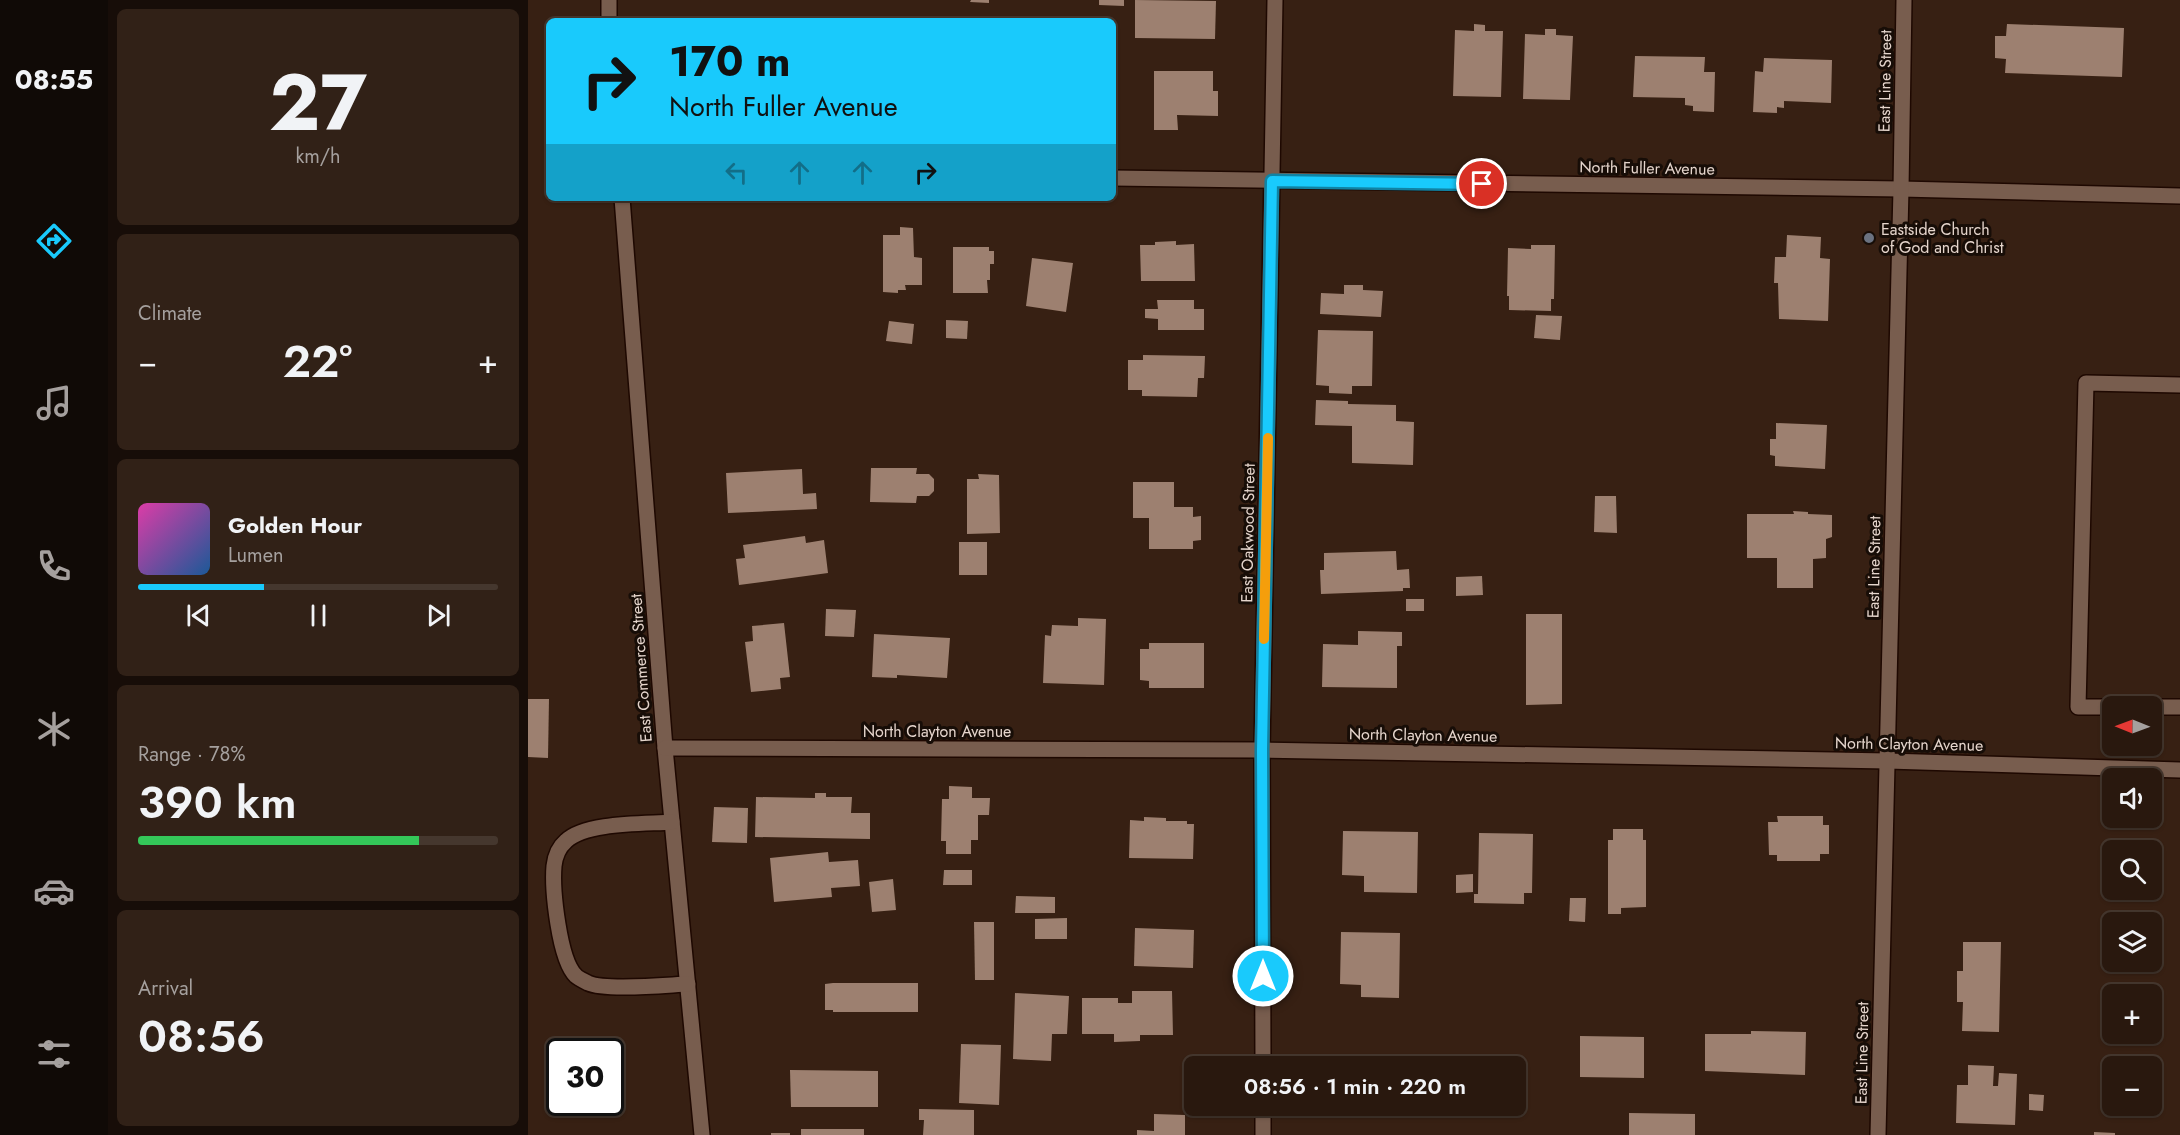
<!DOCTYPE html>
<html lang="en">
<head>
<meta charset="utf-8">
<style>
	body { margin:0; font-family:Jost,sans-serif; background:#312117; color:#f1f3f6; height:100vh; display:flex; flex-direction:column; font-size:22px; white-space:nowrap }
	* { box-sizing:border-box; margin:0 }
	p { font-size:20px; color:#a5a09e }
	.icon { flex:none; width:33px; height:33px; fill:none; stroke:currentColor; stroke-width:2; stroke-linecap:round; stroke-linejoin:round }
	.map { position:relative; flex:1; overflow:hidden }
	.panel { display:flex; flex-direction:column; gap:9px; padding:9px; background:#170d08; width:420px }
	.panel>* { flex:none }
	.hud { position:absolute; left:18px; top:18px; width:570px; height:183px; border-radius:9px; box-shadow:0 2px 4px #0004,0 0 0 2px #45372e; background:#19cafc; color:#111; overflow:hidden }
	.needle { width:39px; rotate:271deg }
	.tools { position:absolute; left:1574px; top:696px; display:grid; gap:12px }
	.tools a { display:grid; place-items:center; width:60px; height:60px; border-radius:9px; background:#29180e; box-shadow:0 2px 4px #0004,0 0 0 2px #45372e; font-size:30px }
	.speed { position:absolute; left:18px; top:1038px; display:flex; gap:12px; font-size:30px; font-weight:700; text-align:center }
	.speed>* { display:grid; place-content:center; width:78px; height:78px; border-radius:50%; background:#29180e; box-shadow:0 2px 4px #0004,0 0 0 2px #45372e; line-height:1 }
	.speed .limit { border:3px solid #111; border-radius:9px; background:#fff; color:#111 }
	.pin { position:absolute; display:grid; place-items:center; width:51px; height:51px; color:#fff; margin:-26px; border:3px solid #fff; border-radius:50%; box-shadow:0 2px 6px #0007 }
	.me { position:absolute; width:66px; margin:-33px; rotate:0deg; stroke-linejoin:round; filter:drop-shadow(0 0 4px #0008) }
	.turn { display:flex; align-items:center; gap:21px; height:126px; padding:0 24px; font-size:27px }
	.turn .icon { width:78px; height:78px; stroke-width:2.5 }
	.turn b { display:block; font-size:42px; line-height:51px }
	.lanes { display:flex; align-items:center; height:57px; padding:0 24px; background:#0003; justify-content:center; gap:30px; direction:ltr }
	.lanes .off { opacity:.35 }
	.big { font-size:45px; font-weight:600; line-height:1.1 }
	.panel .tile { flex:1; display:flex; flex-direction:column; justify-content:center; gap:9px; min-width:0; padding:0 21px; border-radius:9px; background:#312117 }
	.panel .dial { align-items:center; gap:0 }
	.dial b { font-size:78px; line-height:1 }
	.song { display:flex; align-items:center; gap:18px }
	.cover { width:72px; height:72px; border-radius:9px; background:linear-gradient(135deg,hsl(320 70% 55%),hsl(210 70% 35%)) }
	.played { height:6px; border-radius:3px; background:linear-gradient(90deg,#19cafc 35%,#45372e 35%) }
	.keys { display:flex; justify-content:space-around; direction:ltr }
	.heat { display:flex; justify-content:space-between; align-items:center; font-size:33px; direction:ltr }
	.charge { height:9px; border-radius:4px; background:linear-gradient(90deg,#34c759 78%,#45372e 0) }
	.trip { position:absolute; left:656px; top:1056px; width:342px; height:60px; border-radius:9px; background:#29180e; box-shadow:0 2px 4px #0004,0 0 0 2px #45372e; font-weight:600; line-height:60px; text-align:center }
	main { display:flex; flex:1; min-height:0 }
	.tab-bar { display:flex; flex-direction:column; width:108px; justify-content:space-around; align-items:center; background:#100a06; color:#a5a09e }
	.tab-bar .icon { width:42px; height:42px }
	.tab-bar .active { color:#19cafc }
	.tab-bar b { font-size:27px; color:#f1f3f6 }
	.map>svg:first-child { display:block }
	.building { fill:#9d8070 }
	.lines { fill:none; stroke-linecap:round; stroke-linejoin:round }
	.minor-casing { stroke:#1e0801; stroke-width:18 }
	.minor { stroke:#785d4e; stroke-width:15 }
	.route-casing { stroke:#1083a4; stroke-width:15 }
	.route { stroke:#19cafc; stroke-width:10 }
	.slow { stroke:#f59e0b; stroke-width:10 }
	.worship-dot { fill:#6b7280; stroke:#170d07; stroke-width:2 }
	.labels { text-anchor:middle; dominant-baseline:central; stroke-width:6; stroke-linejoin:round; paint-order:stroke }
	.street-label { font-size:16px; fill:#e5d5cc; stroke:#170d07 }
	.poi-label { font-size:16px; fill:#e5d5cc; stroke:#170d07; text-anchor:start }
</style>
</head>
<body>
<main>
<nav class="tab-bar">
<b>08:55</b>
<svg class="icon active" aria-label="directions" viewBox="0 0 24 24"><path d="M12 3l9 9-9 9-9-9zM9 14v-3h6M13 9l2 2-2 2"/></svg>
<svg class="icon" aria-label="music" viewBox="0 0 24 24"><path d="M9 18V5l10-2v13"/><circle cx="6" cy="18" r="3"/><circle cx="16" cy="16" r="3"/></svg>
<svg class="icon" aria-label="phone" viewBox="0 0 24 24"><path d="M5 4h4l2 5-3 2q2 4 5 5l2-3 5 2v4C11 20 4 13 5 4z"/></svg>
<svg class="icon" aria-label="climate" viewBox="0 0 24 24"><path d="M12 3v18M4 7l16 10M4 17L20 7"/></svg>
<svg class="icon" aria-label="car" viewBox="0 0 24 24"><path d="M5 17H2v-5l4-1 3-4h7l3 4 3 1v5h-3M9 17h6M6 11h13"/><circle cx="7" cy="17" r="2"/><circle cx="17" cy="17" r="2"/></svg>
<svg class="icon" aria-label="filters" viewBox="0 0 24 24"><path d="M4 7h16M4 17h16"/><circle cx="9" cy="7" r="2"/><circle cx="15" cy="17" r="2"/></svg>
</nav>
<section class="panel">
<div class="tile dial"><b>27</b><p>km/h</p></div>
<div class="tile"><p>Climate</p>
<div class="heat"><a>−</a><b class="big">22°</b><a>+</a></div>
</div>
<div class="tile">
<div class="song"><i class="cover"></i><div><b>Golden Hour</b><p>Lumen</p></div></div>
<div class="played"></div>
<div class="keys"><svg class="icon" aria-label="previous" viewBox="0 0 24 24"><path d="M18 5L8 12l10 7zM5 5v14"/></svg><svg class="icon" aria-label="pause" viewBox="0 0 24 24"><path d="M8 5v14M16 5v14"/></svg><svg class="icon" aria-label="next" viewBox="0 0 24 24"><path d="M6 5l10 7-10 7zM19 5v14"/></svg></div>
</div>
<div class="tile"><p>Range · 78%</p><b class="big">390 km</b><div class="charge"></div></div>
<div class="tile"><p>Arrival</p><b class="big">08:56</b></div>
</section>
<div class="map">
<svg width="1652" height="1135" viewBox="0 0 1652 1135">
	<rect width="100%" height="100%" fill="#372013"/>
	<!-- building -->
	<g class="building">
		<path d="M443,0H461V3L442,2Z"/>
		<path d="M571,0H596V6L571,5Z"/>
		<path d="M607,0L688,1L687,39L607,38Z"/>
		<path d="M946,24L957,25V31H975L973,97L925,96L927,30L946,31Z"/>
		<path d="M1479,24L1596,28L1594,77L1477,73L1478,59L1467,58V36H1478Z"/>
		<path d="M1017,29H1028V35L1045,36L1042,100L995,99L997,34L1017,35Z"/>
		<path d="M1107,56L1177,57L1176,72H1187L1186,112L1165,111V106L1157,105V98L1105,97Z"/>
		<path d="M1236,58L1304,60L1303,103L1256,101V108L1249,107V113L1225,112L1227,71L1235,72Z"/>
		<path d="M626,71H685V91H690V116L649,115L650,130H626Z"/>
		<path d="M372,227L385,228L386,257L394,258V285H377L378,290H370V293L355,292V235H372Z"/>
		<path d="M1259,235L1293,237L1292,258L1302,259L1300,321L1251,319L1250,283H1246L1247,257H1258Z"/>
		<path d="M648,241V245L666,244L667,281H613L612,245H627V242Z"/>
		<path d="M1003,245H1027L1026,299H1023V311L981,310V296H979L980,248L1003,249Z"/>
		<path d="M425,247H461V251H466V264H462V280H459L460,293H425Z"/>
		<path d="M504,258L545,263L538,312L498,306Z"/>
		<path d="M816,285H835V290L855,291L853,317L792,314L793,293L816,294Z"/>
		<path d="M629,300H666V309H676V330H630V319L617,318V309H630Z"/>
		<path d="M1008,315L1034,316L1032,340L1006,338Z"/>
		<path d="M418,320L440,321L439,339L418,338Z"/>
		<path d="M361,321L386,324L384,344L358,341Z"/>
		<path d="M790,330L845,331L844,386H824V394L801,393V386L788,385Z"/>
		<path d="M615,355L677,356L676,378H670L669,397L614,396V390H600V360H615Z"/>
		<path d="M788,400L820,401V404L868,405V421L886,422L885,465L824,463V426L787,425Z"/>
		<path d="M1248,423L1299,425L1297,469L1247,466V456L1242,455V439H1248Z"/>
		<path d="M343,468H389L388,474H401L406,479V491L401,496H389L388,503L342,502Z"/>
		<path d="M274,469L275,494L288,493L289,509L200,513L198,473Z"/>
		<path d="M450,474L471,475L472,533L439,534V479H451Z"/>
		<path d="M605,482H646V507H665V517L673,516V540L665,541V549H621V518H605Z"/>
		<path d="M1067,496H1088L1089,533L1066,532Z"/>
		<path d="M1265,511L1280,512V514L1304,515V537L1298,539V558L1285,559V588H1249V558H1219V514H1266Z"/>
		<path d="M277,536L278,543L296,540L300,573L211,585L208,559L217,558L215,545Z"/>
		<rect x="431" y="542" width="28" height="33"/>
		<path d="M868,551L869,570L881,569L882,588H875V591L793,594L792,570H796V553Z"/>
		<path d="M954,576L955,595L928,596V577Z"/>
		<rect x="878" y="599" width="18" height="12"/>
		<path d="M298,609L328,610L326,637L297,636Z"/>
		<path d="M998,614H1034V704L998,705Z"/>
		<path d="M550,618L578,619L576,685L515,683L517,635L523,636L524,625L550,626Z"/>
		<path d="M256,623L262,677L252,678L253,689L223,692L217,642L225,641L224,626Z"/>
		<path d="M830,631L874,632V646H869V688L794,687L795,644L830,645Z"/>
		<path d="M346,634L422,638L419,678L369,675V678L344,677Z"/>
		<path d="M621,643H676V688H621V681L612,680V649H621Z"/>
		<path d="M0,699H21L20,758L0,757Z"/>
		<path d="M421,786L444,787V798H462L461,815H450V840H443V854H418V841H413L414,799H421Z"/>
		<path d="M287,793H298V797H324L323,813H342V839L227,837L228,797L287,798Z"/>
		<path d="M186,807L220,808L219,843L184,842Z"/>
		<path d="M1249,816H1295V825H1301V854H1292V861H1249V855H1241L1240,822H1250Z"/>
		<path d="M616,817L638,818V821H659V824H666L665,859L601,858L602,820L616,821Z"/>
		<path d="M1085,829H1115V840H1118V907L1093,908V914H1080V840H1085Z"/>
		<path d="M815,831L890,832L889,893L836,892V876L814,875Z"/>
		<path d="M951,833L1005,834L1004,893H996V904L946,903V894H950Z"/>
		<path d="M300,852L301,862L330,860L332,886L303,888L304,897L246,902L242,858Z"/>
		<path d="M416,870H444V885H415Z"/>
		<path d="M945,874V892L928,893V875Z"/>
		<path d="M365,879L368,910L344,912L341,882Z"/>
		<path d="M488,896L527,897V913H487Z"/>
		<path d="M1042,898H1058L1057,922L1041,921Z"/>
		<path d="M539,918V939H507V919Z"/>
		<path d="M446,922H466V980H447Z"/>
		<path d="M607,928L666,930L665,968L606,966Z"/>
		<path d="M813,932L872,933L871,998L833,997V985L812,984Z"/>
		<path d="M1435,942H1473L1471,1032L1434,1031L1435,1002H1429V971H1435Z"/>
		<path d="M305,983H390V1012H305V1010H297V984Z"/>
		<path d="M604,991H644L645,1035H612V1041L586,1042V1034H554V998H590V1003H604Z"/>
		<path d="M487,993L541,996L539,1034H524L523,1061L485,1059Z"/>
		<path d="M1223,1031L1278,1032L1277,1075L1177,1071V1034H1223Z"/>
		<path d="M1052,1036L1116,1037V1078L1052,1077Z"/>
		<path d="M433,1044L473,1045L471,1105L431,1103Z"/>
		<path d="M1440,1065L1466,1066L1465,1086H1470L1471,1073L1489,1074L1487,1125L1428,1123L1429,1085H1440Z"/>
		<path d="M262,1070L350,1071V1107H263Z"/>
		<path d="M1501,1094L1516,1095L1515,1111L1501,1110Z"/>
		<path d="M391,1109L446,1110V1135H395L396,1120H391Z"/>
		<path d="M1101,1113L1167,1114V1135H1101Z"/>
		<path d="M626,1114L657,1115V1135H609V1130L626,1131Z"/>
		<rect x="273" y="1129" width="63" height="6"/>
		<path d="M1566,1132L1587,1133V1135H1566Z"/>
		<rect x="243" y="1133" width="19" height="2"/>
	</g>
	<g class="lines">
		<!-- minor casing -->
		<g class="minor-casing">
			<g id="minor">
				<path d="M81,0V21"/>
				<path d="M585,178L1373,189L1652,196"/>
				<path d="M94,198L137,748L174,1135"/>
				<path d="M1584,707H1550L1558,383L1652,385"/>
				<path d="M1623,707H1652"/>
				<path d="M137,748L734,750L1360,761L1652,770"/>
				<path d="M144,822C117,824 57,822 38,841C31,847 27,857 26,866C24,889 31,960 48,976C50,978 56,981 60,983C78,991 138,985 160,984"/>
				<path d="M735,1066L734,750L747,0"/>
				<path d="M735,1106V1135"/>
				<path d="M1350,1135L1373,189L1376,0"/>
			</g>
		</g>
		<!-- minor -->
		<use href="#minor" class="minor"/>
	</g>
	<g class="lines">
		<!-- route casing -->
		<g class="route-casing">
			<path id="route" d="M735,976L734,750L744,181L954,184"/>
		</g>
		<!-- route -->
		<use href="#route" class="route"/>
		<!-- slow -->
		<path class="slow" d="M736,639L740,438"/>
	</g>
	<!-- markers -->
	<circle class="worship-dot" cx="1341" cy="238" r="6"/>
	<g class="labels">
		<!-- street labels -->
		<g class="street-label">
			<text transform="translate(1357 81) rotate(-89)">East Line Street</text>
			<text transform="translate(1119 168) rotate(1)">North Fuller Avenue</text>
			<text transform="translate(720 533) rotate(-89)">East Oakwood Street</text>
			<text transform="translate(1346 567) rotate(-89)">East Line Street</text>
			<text transform="translate(113 668) rotate(-94)">East Commerce Street</text>
			<text x="409" y="731">North Clayton Avenue</text>
			<text transform="translate(895 735) rotate(1)">North Clayton Avenue</text>
			<text transform="translate(1381 744) rotate(1)">North Clayton Avenue</text>
			<text transform="translate(1334 1053) rotate(-89)">East Line Street</text>
		</g>
		<!-- poi labels -->
		<g class="poi-label">
			<text x="1353" y="229">Eastside Church<tspan x="1353" dy="18">of God and Christ</tspan></text>
		</g>
	</g>
</svg>
<div class="tools">
<a><svg class="needle" viewBox="-14 -14 28 28"><path d="M0-13l5 13h-10z" fill="#e53935"/><path d="M0 13l5-13h-10z" fill="#a5a09e"/></svg></a>
<a><svg class="icon" aria-label="sound" viewBox="0 0 24 24"><path d="M4 9h4l5-4v14l-5-4H4zM17 9q2 3 0 6"/></svg></a>
<a><svg class="icon" aria-label="search" viewBox="0 0 24 24"><circle cx="10" cy="10" r="6"/><path d="M15 15l6 6"/></svg></a>
<a><svg class="icon" aria-label="layers" viewBox="0 0 24 24"><path d="M12 4l9 5-9 5-9-5zM3 14l9 5 9-5"/></svg></a>
<a>+</a>
<a>−</a>
</div>
<div class="speed"><div class="limit">30</div></div>
<div class="pin" style="left:954px;top:184px;background:#d93025"><svg class="icon" aria-label="arrive" viewBox="0 0 24 24"><path d="M6 21V4h12l-3 4 3 4H6"/></svg></div>
<svg class="me" style="left:735px;top:976px" viewBox="-20 -20 40 40"><circle r="17" fill="#19cafc" stroke="#fff" stroke-width="3"/><path d="M0-11L8 9 0 5-8 9z" fill="#fff"/></svg>
<div class="trip">08:56 · 1 min · 220 m</div>
<div class="hud">
<div class="turn"><svg class="icon" aria-label="right" viewBox="0 0 24 24"><path d="M7 20v-9h11M14 6l5 5-5 5"/></svg><div><b>170 m</b>North Fuller Avenue</div></div>
<div class="lanes"><svg class="icon off" aria-label="left" viewBox="0 0 24 24"><path d="M17 20v-9H6M10 6l-5 5 5 5"/></svg><svg class="icon off" aria-label="ahead" viewBox="0 0 24 24"><path d="M12 20V5M6 11l6-6 6 6"/></svg><svg class="icon off" aria-label="ahead" viewBox="0 0 24 24"><path d="M12 20V5M6 11l6-6 6 6"/></svg><svg class="icon" aria-label="right" viewBox="0 0 24 24"><path d="M7 20v-9h11M14 6l5 5-5 5"/></svg></div>
</div>
</div>
</main>
</body>
</html>
